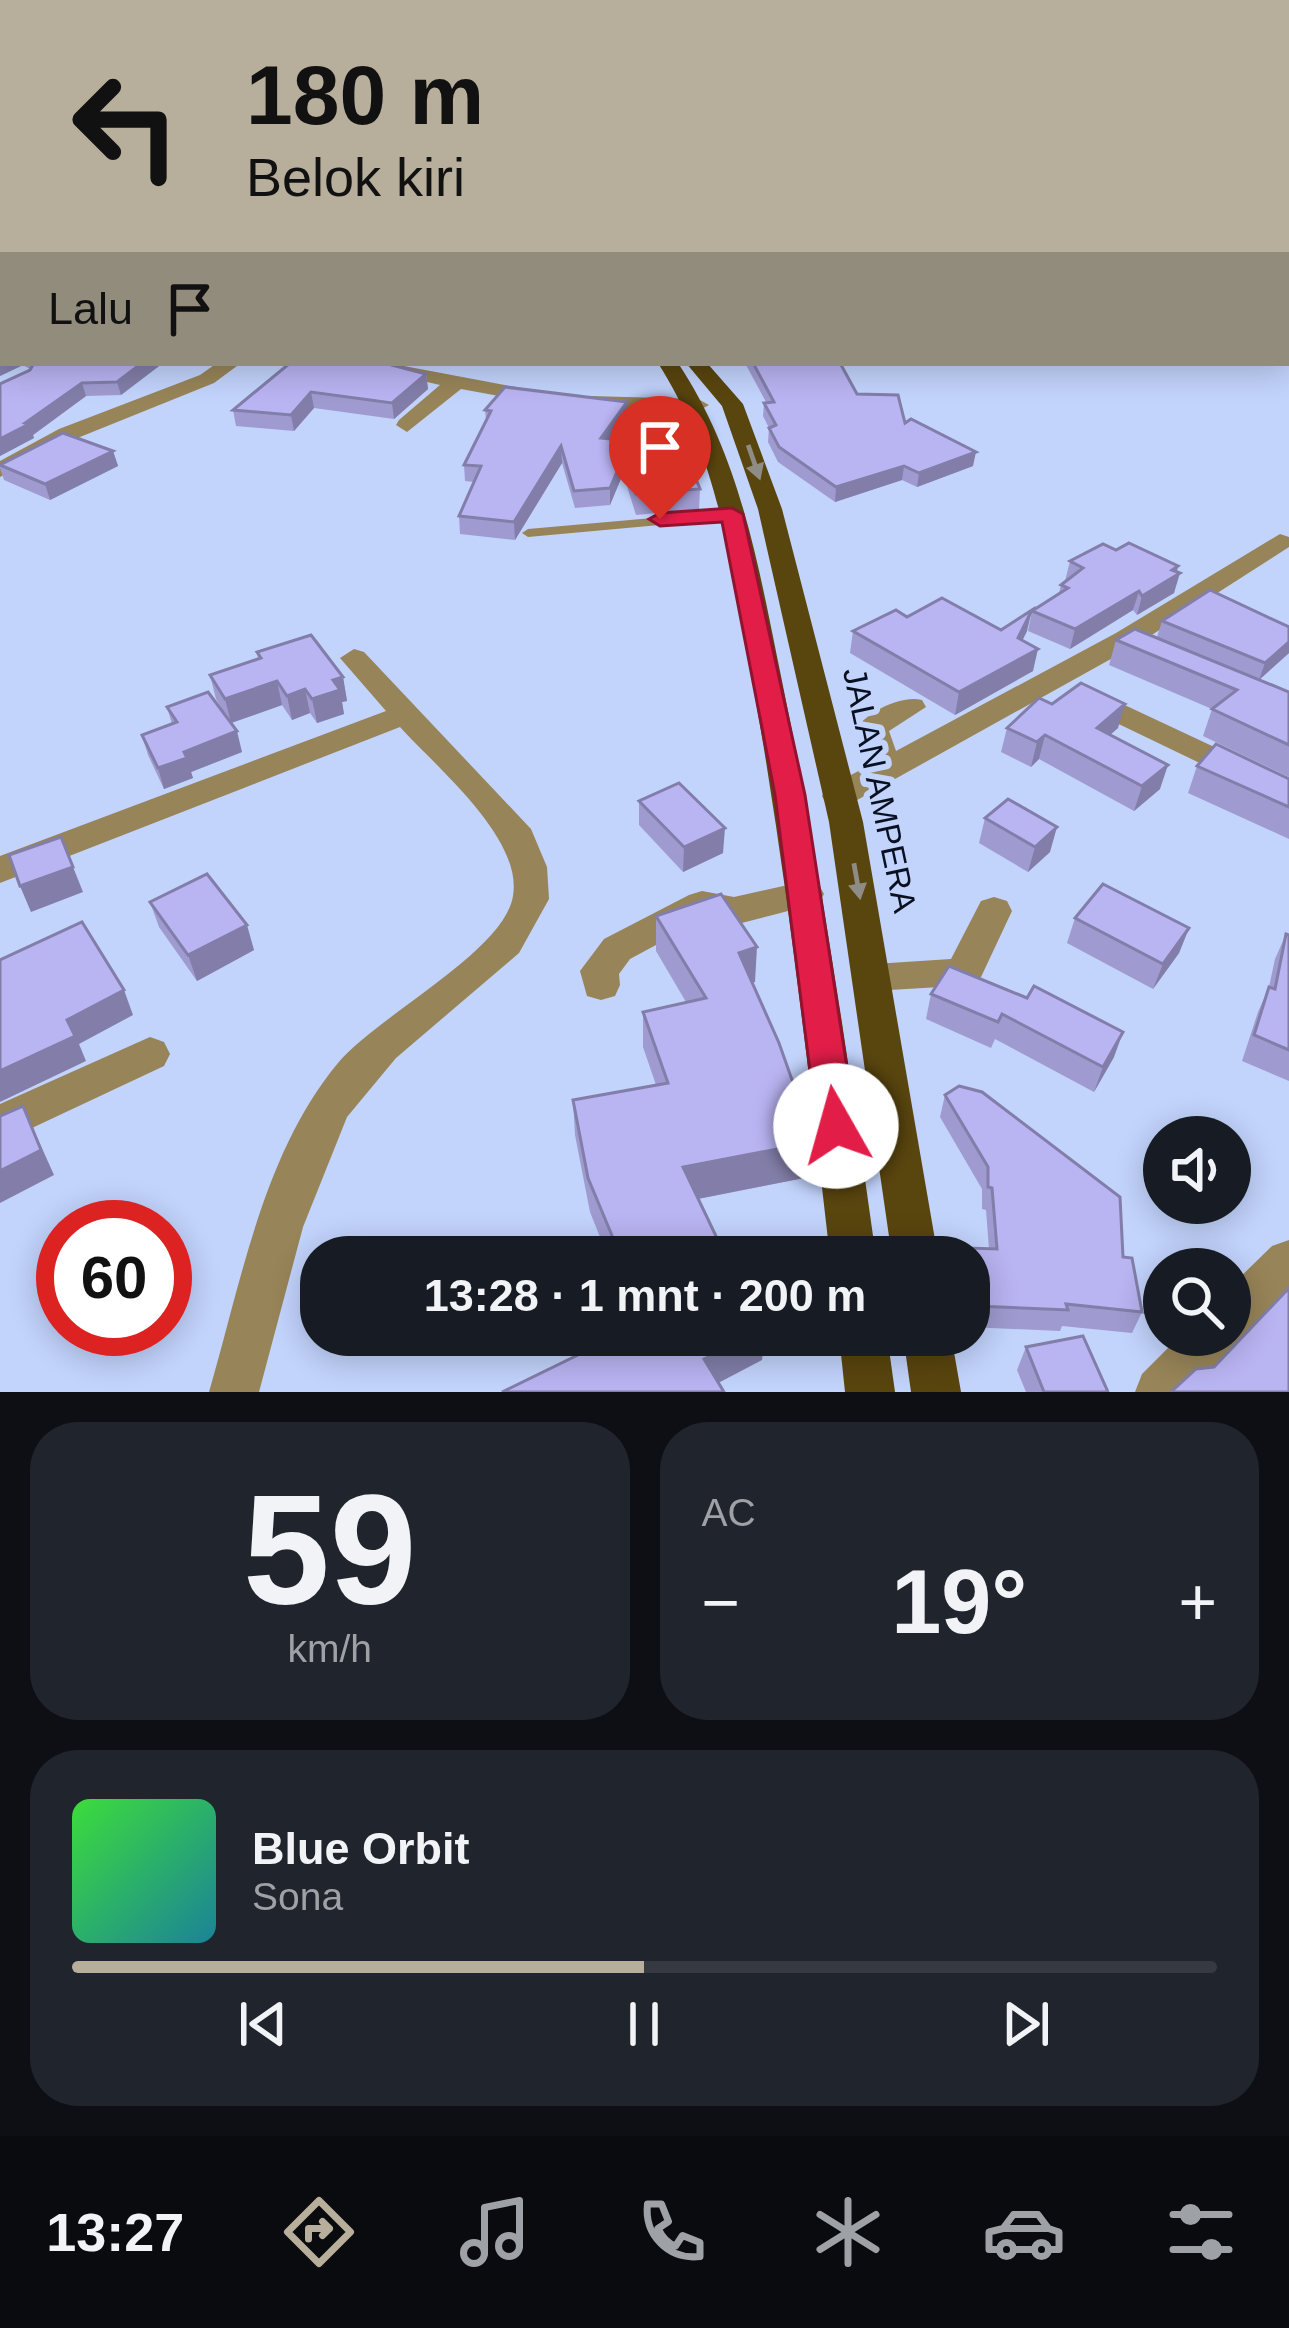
<!DOCTYPE html>
<html lang="id">
<head>
<meta charset="utf-8">
<style>
	body { margin:0; font-family:Helvetica,sans-serif; background:#20242c; color:#f1f3f6; height:100vh; display:flex; flex-direction:column; font-size:45px; white-space:nowrap }
	* { box-sizing:border-box; margin:0 }
	p { font-size:39px; color:#9ea1a6 }
	.icon { flex:none; width:66px; height:66px; fill:none; stroke:currentColor; stroke-width:2; stroke-linecap:round; stroke-linejoin:round }
	.map { position:relative; height:1392px; overflow:hidden }
	.panel { display:flex; flex-direction:column; gap:30px; padding:30px; background:#0d0f14; flex:1 }
	.panel>* { flex:none }
	.top-card { position:absolute; left:0px; top:0px; width:1290px; height:366px; box-shadow:0 6px 30px #0003; background:#b7af9b; color:#111; overflow:hidden }
	.tools { position:absolute; left:1143px; top:1116px; display:grid; gap:24px }
	.tools a { display:grid; place-items:center; width:108px; height:108px; border-radius:50%; background:#171b24; box-shadow:0 6px 30px #0003; font-size:60px }
	.speed { position:absolute; left:36px; top:1200px; display:flex; gap:24px; font-size:60px; font-weight:700; text-align:center }
	.speed>* { display:grid; place-content:center; width:156px; height:156px; border-radius:50%; background:#171b24; box-shadow:0 6px 30px #0003; line-height:1 }
	.speed .limit { border:18px solid #d22; background:#fff; color:#111 }
	.pin { position:absolute; display:grid; place-items:center; width:102px; height:102px; color:#fff; margin:-123px -51px; border-radius:50% 50% 50% 0; rotate:-45deg; box-shadow:0 0 12px #0007 }
	.pin .icon { rotate:45deg }
	.me { position:absolute; width:132px; margin:-66px; rotate:353deg; stroke-linejoin:round; filter:drop-shadow(0 0 9px #0008) }
	.turn { display:flex; align-items:center; gap:42px; height:252px; padding:0 48px; font-size:54px }
	.turn .icon { width:156px; height:156px; stroke-width:2.5 }
	.turn b { display:block; font-size:84px; line-height:102px }
	.then { display:flex; align-items:center; height:114px; padding:0 48px; background:#0003; gap:24px; font-size:45px }
	.big { font-size:90px; font-weight:600; line-height:1.1 }
	.panel .card { flex:1; display:flex; flex-direction:column; justify-content:center; gap:18px; min-width:0; padding:0 42px; border-radius:48px; background:#20242c }
	.panel .dial { align-items:center; gap:0 }
	.dial b { font-size:156px; line-height:1 }
	.song { display:flex; align-items:center; gap:36px }
	.cover { width:144px; height:144px; border-radius:18px; background:linear-gradient(135deg,hsl(120 70% 55%),hsl(190 70% 35%)) }
	.played { height:12px; border-radius:6px; background:linear-gradient(90deg,#b7af9b 50%,#363941 50%) }
	.keys { display:flex; justify-content:space-around; direction:ltr }
	.heat { display:flex; justify-content:space-between; align-items:center; font-size:66px; direction:ltr }
	.panel .tiles { flex:1; display:grid; gap:30px; grid-template-columns:1fr 1fr }
	.card:last-child { grid-column:span 2 }
	.trip { position:absolute; left:300px; top:1236px; width:690px; height:120px; border-radius:48px; background:#171b24; box-shadow:0 6px 30px #0003; font-weight:600; line-height:120px; text-align:center }
	.tabs { display:flex; height:192px; justify-content:space-around; align-items:center; background:#090b0e; color:#9ea1a6 }
	.tabs .icon { width:84px; height:84px }
	.tabs .selected { color:#b7af9b }
	.tabs b { font-size:54px; color:#f1f3f6 }
	.map>svg:first-child { display:block }
	.lines { fill:none; stroke-linecap:round; stroke-linejoin:round }
	.service { fill:#978458; fill-rule:evenodd }
	.minor { fill:#978458; fill-rule:evenodd }
	.primary { fill:#59450e; fill-rule:evenodd }
	.wall { fill:#9f9bd0 }
	.shaded-wall { fill:#827ea9 }
	.building { fill:#b9b4f2; stroke:#827ea9; stroke-width:3 }
	.oneway { fill:#8e8c85 }
	.route { fill:#e11d48; stroke:#92132f; stroke-width:3 }
	.labels { text-anchor:middle; dominant-baseline:central; stroke-width:12; stroke-linejoin:round; paint-order:stroke }
	.street-label { font-size:33px; fill:#091021; stroke:#c2d3fc }
</style>
</head>
<body>
<div class="map">
<svg width="1289" height="1392" viewBox="0 0 1289 1392">
	<rect width="100%" height="100%" fill="#c2d3fc"/>
	<g class="lines">
		<!-- service -->
		<path class="service" d="M732,511L738,515L736,518L528,537L522,533L528,529Z"/>
		<!-- minor -->
		<g class="minor">
			<path d="M1289,212V228L1287,229V213Z"/>
			<rect x="1287" y="246" width="2" height="11"/>
			<path d="M217,363H241L214,383L75,439L0,477V461L59,429L200,375Z"/>
			<path d="M346,363H388L542,392L553,398L542,404L461,389L407,432L396,425L399,420L440,385Z"/>
			<path d="M590,396L698,399L709,405L698,411L582,407L579,402Z"/>
			<path d="M1280,534L1289,537V547L1136,645L850,804H826L822,796L826,788L870,765L857,727C870,711 901,695 922,700L926,707L889,731L896,751L1116,633Z"/>
			<path d="M354,649L364,652L531,829L547,867L549,899L519,953L396,1058L347,1117L303,1227L259,1392H209C241,1283 263,1153 338,1063C377,1016 504,952 513,896C523,838 436,767 400,727L0,883V856L386,711L340,658Z"/>
			<path d="M1084,686L1289,782V806L1073,702L1069,695L1073,688Z"/>
			<path d="M806,881L819,885L824,894L819,903L734,925L706,918L630,959L619,974L620,985L615,996L601,1000L587,996L580,971L604,939L689,895L702,891L734,897Z"/>
			<path d="M994,897L1007,901L1012,911L981,977L973,985L873,991L859,987L854,976L859,965L951,959L981,901Z"/>
			<path d="M150,1037L164,1042L170,1054L164,1066L0,1143V1104Z"/>
			<path d="M1289,1240V1295L1238,1342L1195,1392H1135L1142,1374L1181,1335H1230V1287L1272,1246Z"/>
		</g>
		<!-- primary -->
		<g class="primary">
			<path d="M658,363H678C742,459 759,570 782,681C821,872 849,1064 876,1257H830C808,1066 787,875 753,685C733,574 720,460 658,363Z"/>
			<path d="M686,363H707L743,404L782,509L863,822L938,1257H892L829,822L758,509L722,406Z"/>
			<path d="M839,1335H887L895,1392H845Z"/>
			<path d="M903,1335H951L961,1392H911Z"/>
		</g>
	</g>
	<!-- wall -->
	<g class="wall">
		<path d="M0,349L3,363H163L121,395L86,396L33,435L34,438L0,456V384L30,369L23,365L0,376Z"/>
		<path d="M290,363L426,374L428,389L394,419L314,408L294,431L236,426L233,410Z"/>
		<path d="M408,363H445L442,366Z"/>
		<path d="M745,363H840L857,394L973,466L917,487L902,480L835,502L778,462L768,442L769,428L763,416L764,403L766,402Z"/>
		<path d="M485,410L627,418L612,439L630,441V457L628,463L700,489L699,509L636,515L626,483V466L610,505L575,508L562,463L515,540L460,534L459,516L474,482L465,481L464,465L486,421Z"/>
		<path d="M113,451L118,466L50,500L4,480L0,468V464Z"/>
		<path d="M1116,550L1178,566L1174,593L1137,615L1133,610L1070,649L1028,631L1032,611L1059,593L1061,585L1065,581L1070,561Z"/>
		<path d="M907,617L1027,631L1022,640L1033,671L955,715L850,653L853,631Z"/>
		<path d="M1162,621L1289,627V653L1259,680L1289,692V777L1203,736L1212,709L1109,665L1116,640L1246,674L1157,637Z"/>
		<path d="M257,652L343,677L347,701L342,702L344,714L317,723L310,713L292,720L282,705L231,723L242,752L191,772L193,778L164,789L148,755L142,735L172,724L167,707L229,721L216,699L210,675L258,659Z"/>
		<path d="M1052,704L1118,728L1110,735L1160,789L1134,811L1039,759L1031,767L1001,752L1007,728Z"/>
		<path d="M1197,766L1289,779V839L1188,793Z"/>
		<path d="M639,801L723,853L683,872L639,825Z"/>
		<path d="M985,818L1050,852L1028,872L979,843Z"/>
		<path d="M150,902L254,950L197,981L159,927Z"/>
		<path d="M656,916L755,982H752L814,1142L809,1177L698,1199L726,1257H608L590,1212L575,1135L573,1100L656,1085L643,1047V1012L686,1002L656,951Z"/>
		<path d="M1075,918L1189,928L1179,953L1153,989L1067,943Z"/>
		<path d="M1286,934L1289,935V1081L1242,1061L1258,1012L1269,987L1275,959Z"/>
		<path d="M949,966L1114,1057L1094,1092L995,1039L991,1048L926,1019L931,994Z"/>
		<path d="M945,1095L1123,1257L1142,1312L1132,1333L1062,1326L1060,1331L969,1327V1257H964L967,1248L989,1249L986,1210L982,1209V1189L940,1117Z"/>
		<path d="M1026,1347L1108,1392H1026L1017,1370Z"/>
	</g>
	<!-- shaded-wall -->
	<g class="shaded-wall">
		<path d="M3,359V363H22L23,365L0,376V361Z"/>
		<path d="M142,363H163L121,395L117,382Z"/>
		<path d="M426,374L428,389L394,419L392,403Z"/>
		<path d="M82,383L86,396L33,435L34,438L0,456V439Z"/>
		<path d="M311,392L314,408L294,431L291,415Z"/>
		<path d="M627,402V418L602,455L601,438Z"/>
		<path d="M630,441V457L610,505V488Z"/>
		<path d="M561,446L562,463L515,540L514,522Z"/>
		<path d="M113,451L118,466L50,500L45,484Z"/>
		<path d="M976,452L973,466L917,487L919,473Z"/>
		<path d="M904,466L902,480L835,502L836,487Z"/>
		<path d="M1178,566L1175,576L1180,573L1174,593L1137,615L1142,596Z"/>
		<path d="M1139,591L1133,610L1070,649L1075,629Z"/>
		<path d="M1032,610L1027,631L1013,660L1018,638Z"/>
		<path d="M1289,642V653L1259,680L1265,663Z"/>
		<path d="M1038,649L1033,671L955,715L959,692Z"/>
		<path d="M343,677L347,701L342,702L344,714L317,723L312,699L333,680Z"/>
		<path d="M277,681L282,705L231,723L225,699Z"/>
		<path d="M305,689L310,713L292,720L287,696Z"/>
		<path d="M1125,704L1118,728L1090,752L1097,728Z"/>
		<path d="M237,731L242,752L191,772L193,778L164,789L158,768L184,752Z"/>
		<path d="M1045,735L1039,759L1031,767L1037,742Z"/>
		<path d="M1168,765L1160,789L1134,811L1142,786Z"/>
		<path d="M1057,827L1050,852L1028,872L1035,847Z"/>
		<path d="M725,828L723,853L683,872L684,847Z"/>
		<path d="M73,867L83,892L31,912L20,886Z"/>
		<path d="M247,925L254,950L197,981L188,955Z"/>
		<path d="M1189,928L1179,953L1153,989L1163,964Z"/>
		<path d="M757,947L755,982L737,988L739,953Z"/>
		<path d="M124,990L133,1015L79,1044L86,1061L0,1102V1071L67,1020Z"/>
		<path d="M1123,1032L1114,1057L1094,1092L1103,1067Z"/>
		<path d="M23,1106L54,1175L0,1203V1171Z"/>
		<path d="M814,1142L809,1177L682,1202L683,1167Z"/>
		<path d="M751,1335H765L762,1360L703,1391L704,1359Z"/>
	</g>
	<!-- building -->
	<g class="building">
		<path d="M1,164H3V212L0,213Z"/>
		<path d="M3,225V241H0V226Z"/>
		<path d="M3,279V298H0V281Z"/>
		<path d="M34,363H142L117,382L82,383L25,423L29,424L0,439V384L30,370Z"/>
		<path d="M290,363H384L426,374L392,403L311,392L291,415L233,410Z"/>
		<path d="M753,363H840L857,394L898,395L905,423L911,419L976,452L919,473L904,466L836,487L779,447L769,428L776,425L764,403L774,402Z"/>
		<path d="M505,387L627,402L601,438L630,441L610,488L574,491L561,446L514,522L459,516L481,466L464,465L491,411L485,410Z"/>
		<path d="M63,433L113,451L45,484L0,465Z"/>
		<path d="M687,457L700,489L636,494L626,463Z"/>
		<path d="M1129,543L1178,566L1172,570L1180,573L1142,596L1139,591L1075,629L1032,611L1068,588L1061,585L1083,568L1070,561L1103,544L1116,550Z"/>
		<path d="M1210,590L1289,627V642L1265,663L1162,621Z"/>
		<path d="M942,598L1001,630L1032,610L1018,638L1038,649L959,692L853,631L896,610L907,617Z"/>
		<path d="M1135,629L1289,692V745L1212,709L1237,690L1116,640Z"/>
		<path d="M311,635L343,677L333,680L340,690L312,699L305,689L287,696L277,681L225,699L210,675L261,658L257,652Z"/>
		<path d="M1081,683L1125,704L1097,728L1168,765L1142,786L1045,735L1037,742L1007,728L1039,698L1052,704Z"/>
		<path d="M208,692L237,731L184,752L187,758L158,768L142,735L177,722L167,707Z"/>
		<path d="M1216,744L1289,779V807L1197,766Z"/>
		<path d="M679,783L725,828L684,847L639,801Z"/>
		<path d="M1008,799L1057,827L1035,847L985,818Z"/>
		<path d="M61,837L73,867L20,886L9,855Z"/>
		<path d="M207,874L247,925L188,955L150,902Z"/>
		<path d="M1103,884L1189,928L1163,964L1075,918Z"/>
		<path d="M721,894L757,947L739,953L779,1043L814,1142L683,1167L726,1257H621L588,1178L573,1100L668,1083L643,1012L706,998L656,916Z"/>
		<path d="M82,922L124,990L67,1020L75,1036L0,1071V960Z"/>
		<path d="M1286,934L1289,935V1050L1254,1035L1269,987L1275,989Z"/>
		<path d="M949,966L1027,998L1034,986L1123,1032L1103,1067L1002,1014L998,1022L931,994Z"/>
		<path d="M959,1086L982,1092L1120,1197L1123,1257L1132,1258L1142,1312L1066,1304L1068,1310L976,1306L967,1248L997,1249L992,1188L988,1187V1167L945,1095Z"/>
		<path d="M23,1106L41,1150L0,1171V1116Z"/>
		<path d="M1289,1288V1392H1171L1196,1369L1214,1367Z"/>
		<path d="M619,1335H751L704,1359L724,1392H502Z"/>
		<path d="M1083,1336L1108,1392H1044L1026,1347Z"/>
	</g>
	<!-- one-way arrows -->
	<defs><path id="oneway-solid" d="M-6-.8H1V-3.2L6.5 0L1 3.2V.8H-6Z" transform="scale(3)"/></defs>
	<g class="oneway">
		<use href="#oneway-solid" transform="translate(754 462) rotate(71)"/>
		<use href="#oneway-solid" transform="translate(857 881) rotate(80)"/>
	</g>
	<!-- sky -->
	<linearGradient id="sky" x2="0" y2="1"><stop stop-color="#719ee2"/><stop offset="0.46" stop-color="#e4ebfe"/><stop offset="1" stop-color="#e4ebfe" stop-opacity="0"/></linearGradient>
	<rect width="1289" height="359" fill="url(#sky)"/>
	<!-- route -->
	<path class="route" d="M732,508L743,514L805,795L856,1126L850,1139L836,1144L823,1139L817,1126L775,795L722,522L660,526L649,519L660,513Z"/>
	<g class="labels">
		<!-- street labels -->
		<g class="street-label">
			<text transform="translate(880 790) rotate(78)">JALAN AMPERA</text>
		</g>
	</g>
</svg>
<div class="tools">
<a><svg class="icon" aria-label="sound" viewBox="0 0 24 24"><path d="M4 9h4l5-4v14l-5-4H4zM17 9q2 3 0 6"/></svg></a>
<a><svg class="icon" aria-label="search" viewBox="0 0 24 24"><circle cx="10" cy="10" r="6"/><path d="M15 15l6 6"/></svg></a>
</div>
<div class="speed"><div class="limit">60</div></div>
<div class="pin" style="left:660px;top:519px;background:#d93025"><svg class="icon" aria-label="arrive" viewBox="0 0 24 24"><path d="M6 21V4h12l-3 4 3 4H6"/></svg></div>
<svg class="me" style="left:836px;top:1126px" viewBox="-20 -20 40 40"><circle r="19" fill="#fff"/><path d="M0-13L10 11 0 6-10 11z" fill="#e11d48"/></svg>
<div class="trip">13:28 · 1 mnt · 200 m</div>
<div class="top-card">
<div class="turn"><svg class="icon" aria-label="left" viewBox="0 0 24 24"><path d="M17 20v-9H6M10 6l-5 5 5 5"/></svg><div><b>180 m</b>Belok kiri</div></div>
<div class="then">Lalu<svg class="icon" aria-label="arrive" viewBox="0 0 24 24"><path d="M6 21V4h12l-3 4 3 4H6"/></svg></div>
</div>
</div>
<section class="panel">
<div class="tiles">
<div class="card dial"><b>59</b><p>km/h</p></div>
<div class="card"><p>AC</p>
<div class="heat"><a>−</a><b class="big">19°</b><a>+</a></div>
</div>
<div class="card">
<div class="song"><i class="cover"></i><div><b>Blue Orbit</b><p>Sona</p></div></div>
<div class="played"></div>
<div class="keys"><svg class="icon" aria-label="previous" viewBox="0 0 24 24"><path d="M18 5L8 12l10 7zM5 5v14"/></svg><svg class="icon" aria-label="pause" viewBox="0 0 24 24"><path d="M8 5v14M16 5v14"/></svg><svg class="icon" aria-label="next" viewBox="0 0 24 24"><path d="M6 5l10 7-10 7zM19 5v14"/></svg></div>
</div>
</div>
</section>
<nav class="tabs">
<b>13:27</b>
<svg class="icon selected" aria-label="directions" viewBox="0 0 24 24"><path d="M12 3l9 9-9 9-9-9zM9 14v-3h6M13 9l2 2-2 2"/></svg>
<svg class="icon" aria-label="music" viewBox="0 0 24 24"><path d="M9 18V5l10-2v13"/><circle cx="6" cy="18" r="3"/><circle cx="16" cy="16" r="3"/></svg>
<svg class="icon" aria-label="phone" viewBox="0 0 24 24"><path d="M5 4h4l2 5-3 2q2 4 5 5l2-3 5 2v4C11 20 4 13 5 4z"/></svg>
<svg class="icon" aria-label="climate" viewBox="0 0 24 24"><path d="M12 3v18M4 7l16 10M4 17L20 7"/></svg>
<svg class="icon" aria-label="car" viewBox="0 0 24 24"><path d="M5 17H2v-5l4-1 3-4h7l3 4 3 1v5h-3M9 17h6M6 11h13"/><circle cx="7" cy="17" r="2"/><circle cx="17" cy="17" r="2"/></svg>
<svg class="icon" aria-label="filters" viewBox="0 0 24 24"><path d="M4 7h16M4 17h16"/><circle cx="9" cy="7" r="2"/><circle cx="15" cy="17" r="2"/></svg>
</nav>
</body>
</html>
